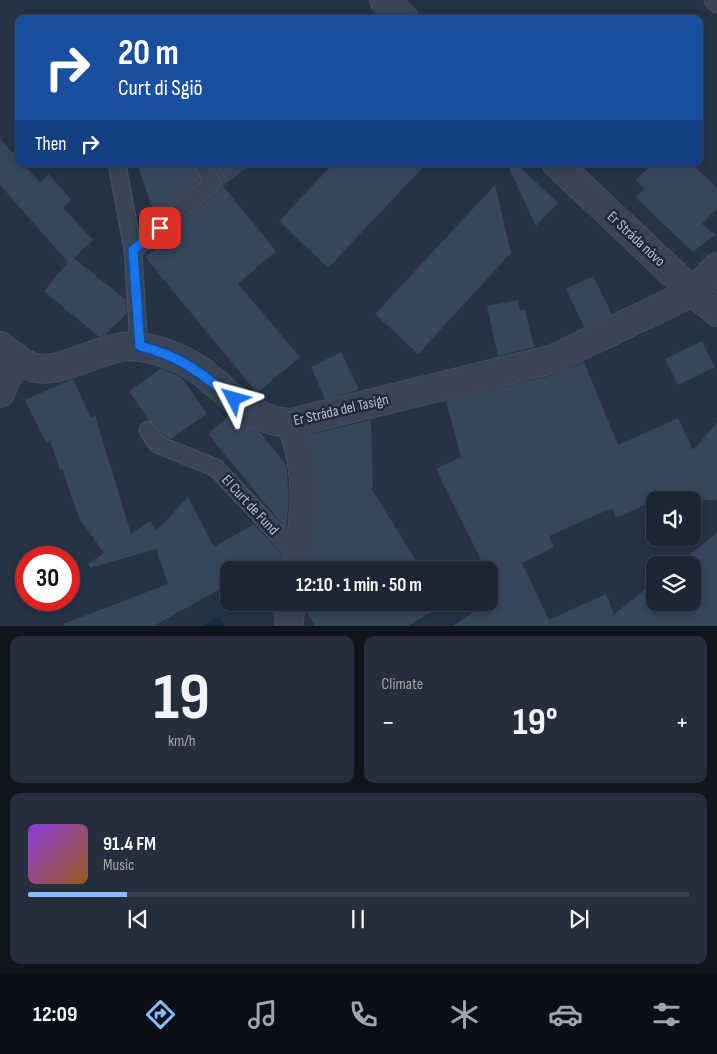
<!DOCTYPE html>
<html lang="en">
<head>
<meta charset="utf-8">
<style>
	body { margin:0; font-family:"Sofia Sans Condensed",sans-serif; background:#252e3c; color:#f1f3f6; height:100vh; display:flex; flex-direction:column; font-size:19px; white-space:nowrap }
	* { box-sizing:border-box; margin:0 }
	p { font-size:16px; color:#a0a5ac }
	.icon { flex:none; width:28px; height:28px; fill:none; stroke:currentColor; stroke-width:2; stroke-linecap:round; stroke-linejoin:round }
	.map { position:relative; height:626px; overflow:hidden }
	.drawer { display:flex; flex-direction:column; gap:10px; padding:10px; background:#0f151d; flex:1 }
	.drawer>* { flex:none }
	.hud { position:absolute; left:15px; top:15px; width:688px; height:152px; border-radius:10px; box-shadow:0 2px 8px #0003,0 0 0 1px #3a434f; background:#1a4fa0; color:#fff; overflow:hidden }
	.fabs { position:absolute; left:646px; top:491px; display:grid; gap:10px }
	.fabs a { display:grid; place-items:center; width:55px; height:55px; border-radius:10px; background:#1c2634; box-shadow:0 2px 8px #0003,0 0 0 1px #3a434f; font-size:25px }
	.speed { position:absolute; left:15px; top:546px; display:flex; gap:10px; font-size:25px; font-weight:700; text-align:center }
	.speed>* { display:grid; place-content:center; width:65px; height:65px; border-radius:50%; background:#1c2634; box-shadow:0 2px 8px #0003,0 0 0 1px #3a434f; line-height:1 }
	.speed .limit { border:8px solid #d22; background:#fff; color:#111 }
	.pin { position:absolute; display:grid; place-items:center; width:42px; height:42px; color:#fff; margin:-21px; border-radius:10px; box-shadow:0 2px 8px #0006 }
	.me { position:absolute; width:55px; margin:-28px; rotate:309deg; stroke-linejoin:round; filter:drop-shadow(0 0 4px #0008) }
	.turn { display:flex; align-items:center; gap:18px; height:105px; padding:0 20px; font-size:22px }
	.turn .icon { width:65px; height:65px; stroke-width:2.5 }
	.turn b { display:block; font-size:35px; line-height:42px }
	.then { display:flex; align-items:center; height:48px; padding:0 20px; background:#0003; gap:10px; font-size:19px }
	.big { font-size:38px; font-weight:700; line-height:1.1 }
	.drawer .tile { flex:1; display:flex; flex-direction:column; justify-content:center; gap:8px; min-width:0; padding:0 18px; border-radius:10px; background:#252e3c }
	.drawer .dial { align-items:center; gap:0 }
	.dial b { font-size:65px; line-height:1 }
	.song { display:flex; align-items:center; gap:15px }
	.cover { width:60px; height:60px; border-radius:8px; background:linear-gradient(135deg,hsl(270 70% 55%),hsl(30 70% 35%)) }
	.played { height:5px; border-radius:2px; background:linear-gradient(90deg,#8abbff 15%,#3a434f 15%) }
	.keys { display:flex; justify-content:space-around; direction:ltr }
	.heat { display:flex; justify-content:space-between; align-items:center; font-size:28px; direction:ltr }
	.drawer .tiles { flex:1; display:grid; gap:10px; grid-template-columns:1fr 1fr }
	.tile:last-child { grid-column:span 2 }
	.trip { position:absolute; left:220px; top:561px; width:278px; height:50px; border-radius:10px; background:#1c2634; box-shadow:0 2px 8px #0003,0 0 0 1px #3a434f; font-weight:700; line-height:50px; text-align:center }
	.tab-bar { display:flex; height:80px; justify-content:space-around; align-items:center; background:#0b0f15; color:#a0a5ac }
	.tab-bar .icon { width:35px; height:35px }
	.tab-bar .on { color:#8abbff }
	.tab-bar b { font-size:22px; color:#f1f3f6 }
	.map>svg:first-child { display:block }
	.water { fill:#162a44 }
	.building { fill:#36475b }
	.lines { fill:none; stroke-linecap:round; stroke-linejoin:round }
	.service-casing { stroke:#434e5d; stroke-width:19 }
	.minor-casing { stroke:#434e5d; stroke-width:30 }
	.service { stroke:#394554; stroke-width:16 }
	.minor { stroke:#394554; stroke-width:28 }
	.route-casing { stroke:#114b97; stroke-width:12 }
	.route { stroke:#1a73e8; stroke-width:9 }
	.labels { text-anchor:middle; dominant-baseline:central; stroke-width:5; stroke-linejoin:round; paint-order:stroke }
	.street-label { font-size:15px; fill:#b7c0ce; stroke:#1e2a39 }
</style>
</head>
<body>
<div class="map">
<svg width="717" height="627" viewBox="0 0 717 627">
	<rect width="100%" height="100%" fill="#253345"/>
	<!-- water -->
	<path class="water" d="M219,617L224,626H203Z"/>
	<!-- building -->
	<g class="building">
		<path d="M0,139L19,159V164H23L40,182L49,174L71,200L63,208L93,240L74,258L126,300L127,313L105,335L99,337L44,291L68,262L0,185Z"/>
		<path d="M137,164H193L200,180L156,218Z"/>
		<path d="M214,164H251L223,186L276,251L238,284L300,357L257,393L145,257L164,243L163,238L221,188V179Z"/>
		<path d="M333,164H426L328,268L279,221Z"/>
		<path d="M507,164H517L558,203L536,226Z"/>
		<path d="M652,164H692L717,188V208L702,224L715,235L693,252L636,198L644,189L636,180Z"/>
		<path d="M495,185L511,253L418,354L375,314Z"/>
		<path d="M593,276L612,314L584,327L566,289Z"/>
		<path d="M518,300L520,311L525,309L534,347L498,356L487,306Z"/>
		<path d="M702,341L715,367L678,385L665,359Z"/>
		<path d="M341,352L359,390L325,399L311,367Z"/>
		<path d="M584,362L618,445L678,418L693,450L717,422V500H655L616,518L612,508L549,536L554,547L522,563L549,620L606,594L614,614L655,582V602H692V565H676L717,533V627H451L498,596L489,576V570H486L436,469L461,457L446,401L557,374Z"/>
		<path d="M162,368L182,378L207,414L171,439L164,436L156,424L149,420L129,391Z"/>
		<path d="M73,379L91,418L95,415L131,534L150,521L156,531L188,497L214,547L254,524L282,554L280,570H229V584L152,627H64L63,624L168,584L156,549L90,568L88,564L104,553L79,518L62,469L60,470L50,441L46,443L25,400Z"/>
		<path d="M229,415L260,432L286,465L289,496L286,529L208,434Z"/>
		<path d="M371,420L373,488H371L422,570H311L317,533L320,496L317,458L311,434Z"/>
		<path d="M306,602H442L443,604L407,627H316L305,609Z"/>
	</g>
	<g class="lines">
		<!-- service casing -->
		<g class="service-casing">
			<g id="service">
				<path d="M713,0L717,4"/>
				<path d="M117,164L133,250"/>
				<path d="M139,347L133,250L212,183L203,164"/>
				<path d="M148,430L157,444L216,468L298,556"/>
			</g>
		</g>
		<!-- minor casing -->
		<g class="minor-casing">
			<g id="minor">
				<path d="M384,0L404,19"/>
				<path d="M557,164L693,292L717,312"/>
				<path d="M0,346C10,354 20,363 32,367C63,377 104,341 140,347C162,350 186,360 203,373C224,389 243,411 269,419C276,422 284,422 291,423L553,359L693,292L717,267"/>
				<path d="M0,393L16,358"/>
				<path d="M291,423C311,475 306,516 295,570"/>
				<path d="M289,627L290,602"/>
			</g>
		</g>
		<!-- service -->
		<use href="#service" class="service"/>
		<!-- minor -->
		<use href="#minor" class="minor"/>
	</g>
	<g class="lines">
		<!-- route casing -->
		<g class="route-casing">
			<path id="route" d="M160,228L133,250L140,346C183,357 200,373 234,399"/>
		</g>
		<!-- route -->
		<use href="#route" class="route"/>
	</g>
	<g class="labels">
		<!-- street labels -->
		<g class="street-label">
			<text transform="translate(636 239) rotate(43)">Er Stráda nòvo</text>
			<text transform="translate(341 410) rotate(-13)">Er Stráda del Tasígn</text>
			<text transform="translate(250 505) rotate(47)">El Curt de Fund</text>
		</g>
	</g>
</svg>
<div class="fabs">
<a><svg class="icon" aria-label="sound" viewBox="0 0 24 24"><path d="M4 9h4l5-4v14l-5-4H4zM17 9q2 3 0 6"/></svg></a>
<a><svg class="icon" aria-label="layers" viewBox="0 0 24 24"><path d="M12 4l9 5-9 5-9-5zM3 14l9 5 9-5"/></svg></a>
</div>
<div class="speed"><div class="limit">30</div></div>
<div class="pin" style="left:160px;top:228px;background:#d93025"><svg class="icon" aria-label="arrive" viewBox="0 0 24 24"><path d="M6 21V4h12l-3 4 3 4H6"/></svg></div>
<svg class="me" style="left:234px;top:399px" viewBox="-20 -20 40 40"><path d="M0-17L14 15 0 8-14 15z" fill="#1a73e8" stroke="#fff" stroke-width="4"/></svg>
<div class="trip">12:10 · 1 min · 50 m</div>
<div class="hud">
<div class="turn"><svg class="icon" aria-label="right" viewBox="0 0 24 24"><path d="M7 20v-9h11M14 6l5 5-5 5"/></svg><div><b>20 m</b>Curt di Sgiö</div></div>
<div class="then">Then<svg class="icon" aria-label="right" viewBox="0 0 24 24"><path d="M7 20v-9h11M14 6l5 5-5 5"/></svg></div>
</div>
</div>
<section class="drawer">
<div class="tiles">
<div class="tile dial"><b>19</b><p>km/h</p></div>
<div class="tile"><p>Climate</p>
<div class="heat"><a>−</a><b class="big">19°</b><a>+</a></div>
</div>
<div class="tile">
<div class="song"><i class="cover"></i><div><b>91.4 FM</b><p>Music</p></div></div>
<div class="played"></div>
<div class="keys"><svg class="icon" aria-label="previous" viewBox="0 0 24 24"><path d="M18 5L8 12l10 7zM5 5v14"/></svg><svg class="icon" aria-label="pause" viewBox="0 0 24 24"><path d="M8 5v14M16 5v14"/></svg><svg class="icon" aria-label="next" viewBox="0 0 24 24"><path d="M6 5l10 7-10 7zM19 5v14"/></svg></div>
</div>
</div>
</section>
<nav class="tab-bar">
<b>12:09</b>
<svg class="icon on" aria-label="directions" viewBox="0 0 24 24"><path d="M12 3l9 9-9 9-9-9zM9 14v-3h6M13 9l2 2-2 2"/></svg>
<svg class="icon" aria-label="music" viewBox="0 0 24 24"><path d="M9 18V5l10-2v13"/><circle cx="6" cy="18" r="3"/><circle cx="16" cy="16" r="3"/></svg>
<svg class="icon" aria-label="phone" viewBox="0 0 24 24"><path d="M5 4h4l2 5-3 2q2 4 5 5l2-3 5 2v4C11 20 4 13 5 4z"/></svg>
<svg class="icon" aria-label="climate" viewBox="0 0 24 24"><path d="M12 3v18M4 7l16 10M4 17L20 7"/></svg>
<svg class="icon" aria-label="car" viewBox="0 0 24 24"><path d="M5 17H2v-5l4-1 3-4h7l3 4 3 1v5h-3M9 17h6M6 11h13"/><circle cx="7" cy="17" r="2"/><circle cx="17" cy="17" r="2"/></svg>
<svg class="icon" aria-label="filters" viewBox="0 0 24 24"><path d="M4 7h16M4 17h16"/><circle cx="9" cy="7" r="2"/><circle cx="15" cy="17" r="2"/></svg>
</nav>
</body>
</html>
